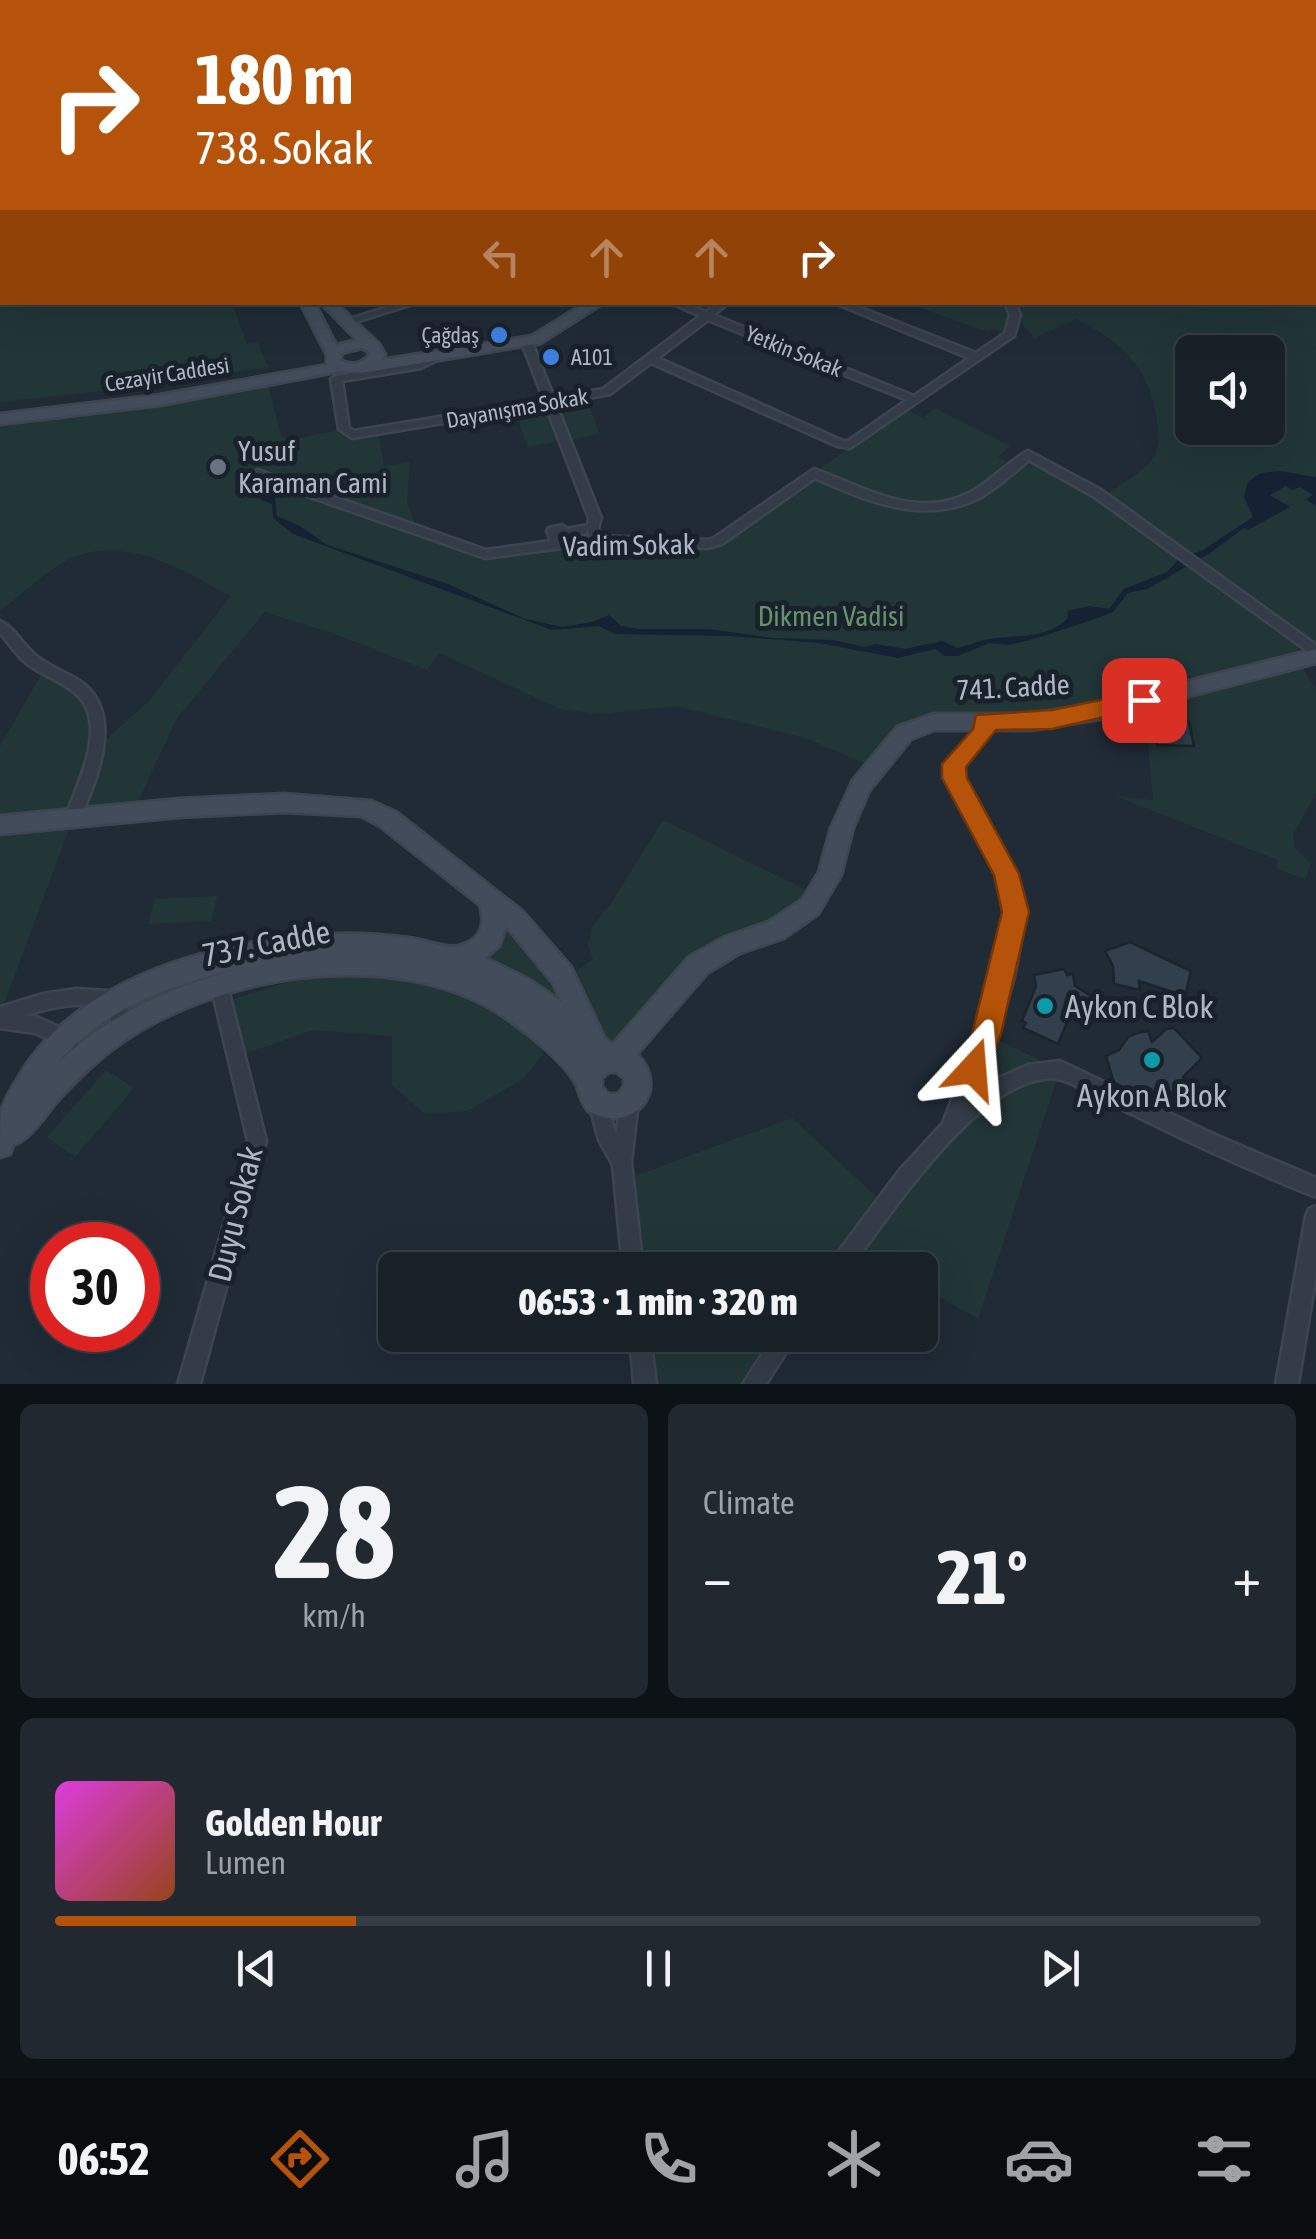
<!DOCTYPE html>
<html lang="en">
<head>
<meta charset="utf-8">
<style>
	body { margin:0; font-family:"Asap Condensed",sans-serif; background:#212830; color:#f1f3f6; height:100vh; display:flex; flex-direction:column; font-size:38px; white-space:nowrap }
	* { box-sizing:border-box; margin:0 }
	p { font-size:32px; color:#9fa3a8 }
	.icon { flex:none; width:55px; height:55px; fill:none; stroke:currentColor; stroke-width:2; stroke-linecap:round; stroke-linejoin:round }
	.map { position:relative; height:1384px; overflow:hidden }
	.sheet { display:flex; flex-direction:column; gap:20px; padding:20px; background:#0d1216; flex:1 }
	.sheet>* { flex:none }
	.banner { position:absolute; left:0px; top:0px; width:1318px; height:305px; box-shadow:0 10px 40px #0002,0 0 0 2px #363e45; background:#b45309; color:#fff; overflow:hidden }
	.buttons { position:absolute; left:1175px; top:335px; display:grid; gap:20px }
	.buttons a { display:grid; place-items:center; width:110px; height:110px; border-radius:15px; background:#182028; box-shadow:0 10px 40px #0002,0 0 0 2px #363e45; font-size:50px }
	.speed { position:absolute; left:30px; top:1222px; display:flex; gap:20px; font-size:50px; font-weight:700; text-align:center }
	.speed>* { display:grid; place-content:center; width:130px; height:130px; border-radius:50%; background:#182028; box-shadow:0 10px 40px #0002,0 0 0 2px #363e45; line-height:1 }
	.speed .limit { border:15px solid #d22; background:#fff; color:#111 }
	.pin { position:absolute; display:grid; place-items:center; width:85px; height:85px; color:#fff; margin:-42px; border-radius:20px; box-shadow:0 5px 15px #0006 }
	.me { position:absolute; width:110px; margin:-55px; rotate:19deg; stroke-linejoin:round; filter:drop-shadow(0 0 8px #0008) }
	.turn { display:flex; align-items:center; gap:35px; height:210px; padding:0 30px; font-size:45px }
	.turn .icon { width:130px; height:130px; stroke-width:2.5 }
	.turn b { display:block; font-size:70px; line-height:85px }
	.lanes { display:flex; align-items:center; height:95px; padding:0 30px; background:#0003; justify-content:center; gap:50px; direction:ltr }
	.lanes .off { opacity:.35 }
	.big { font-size:75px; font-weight:800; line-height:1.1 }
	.sheet .widget { flex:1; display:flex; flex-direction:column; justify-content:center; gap:15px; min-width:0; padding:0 35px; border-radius:15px; background:#212830 }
	.sheet .dial { align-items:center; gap:0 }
	.dial b { font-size:130px; line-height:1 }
	.song { display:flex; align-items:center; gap:30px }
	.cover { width:120px; height:120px; border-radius:15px; background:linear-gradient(135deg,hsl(300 70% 55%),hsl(20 70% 35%)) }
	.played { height:10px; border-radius:5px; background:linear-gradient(90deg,#b45309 25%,#363e45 25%) }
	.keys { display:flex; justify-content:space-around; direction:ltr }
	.heat { display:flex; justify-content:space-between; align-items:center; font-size:55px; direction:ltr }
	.sheet .tiles { flex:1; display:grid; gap:20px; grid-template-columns:1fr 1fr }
	.widget:last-child { grid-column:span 2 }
	.trip { position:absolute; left:378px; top:1252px; width:560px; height:100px; border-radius:15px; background:#182028; box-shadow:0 10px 40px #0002,0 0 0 2px #363e45; font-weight:800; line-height:100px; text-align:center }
	.dock { display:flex; height:160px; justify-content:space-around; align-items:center; background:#0a0d10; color:#9fa3a8 }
	.dock .icon { width:70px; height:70px }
	.dock .selected { color:#b45309 }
	.dock b { font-size:45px; color:#f1f3f6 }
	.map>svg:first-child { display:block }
	.green { fill:#223637; fill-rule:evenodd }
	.water { fill:#142233 }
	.building { fill:#323f4d; stroke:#1b242d; stroke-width:2.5 }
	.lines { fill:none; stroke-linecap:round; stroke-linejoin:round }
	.street-casing { stroke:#3d4550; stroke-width:5 }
	.secondary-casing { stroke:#3d4550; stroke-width:5 }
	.primary-casing { stroke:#3d4550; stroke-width:5 }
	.street { fill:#343c47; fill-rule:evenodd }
	.secondary { fill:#424c5a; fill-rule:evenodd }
	.primary { fill:#515c67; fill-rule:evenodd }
	.street-bridge-casing { stroke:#3d4550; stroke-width:15; stroke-linecap:butt }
	.street-bridge { stroke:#343c47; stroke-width:11 }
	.route { fill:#b45309; stroke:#753606; stroke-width:2.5 }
	.shop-dot { fill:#3f7fe0; stroke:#19222b; stroke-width:4 }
	.worship-dot { fill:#6b7280; stroke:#19222b; stroke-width:4 }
	.culture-dot { fill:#0f9aa8; stroke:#19222b; stroke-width:4 }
	.labels { text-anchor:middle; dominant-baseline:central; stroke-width:10; stroke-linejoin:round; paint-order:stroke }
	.far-poi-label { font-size:22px; fill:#aeb7c4; stroke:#19222b; text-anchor:end }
	.far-street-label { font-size:22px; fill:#aeb7c4; stroke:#19222b }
	.poi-label { font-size:28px; fill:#aeb7c4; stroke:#19222b; text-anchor:start }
	.street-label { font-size:28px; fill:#aeb7c4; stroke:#19222b }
	.park-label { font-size:28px; fill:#66936e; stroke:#19222b }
	.near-street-label { font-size:32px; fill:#aeb7c4; stroke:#19222b }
	.near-poi-label { font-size:32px; fill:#aeb7c4; stroke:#19222b; text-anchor:start }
</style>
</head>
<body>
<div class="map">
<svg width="1316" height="1384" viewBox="0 0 1316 1384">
	<rect width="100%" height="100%" fill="#202b36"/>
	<!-- green -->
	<g class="green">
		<path d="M0,0H139L2,2V302L232,303L247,344L258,343L268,367L164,384L0,402Z"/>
		<path d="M1316,283V656L1299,662L1316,690V793L1293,834L1294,847L1311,863L1306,880L1276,868L1278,860L1115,796L1153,800L1144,700L1106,710L933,722L873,767L806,738L676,706L601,714L560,709L439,653L427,670L335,634L265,612L177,718L133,812L73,818L0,1015V746L45,668L87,695L102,743L149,701L231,596C179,569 121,530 62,563C40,576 20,596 0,611V419L267,381L281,436L290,440L344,429L378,432L384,466L410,462L407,499L412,517L422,531L485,554L573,543L718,541L904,409L923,418L935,408L1010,446L998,457L1012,466L1028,455L1103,497C1118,485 1142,473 1153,458C1159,450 1159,437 1158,431C1155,376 1126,342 1076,319L1034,338L1023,326L1021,303L1315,302ZM1192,352H1268V428H1192Z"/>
		<path d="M908,303H1010L1015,307L1010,334L993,329L987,332Z"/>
		<path d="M585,397L600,434L528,447L514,409Z"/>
		<path d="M663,820L818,896L733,945L616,1059L471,954L496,915L565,980L593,959L588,945L592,927L612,902Z"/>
		<path d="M217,896L211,921L148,924L155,899Z"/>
		<path d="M399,973L461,993L534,1033L543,1055L523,1079L468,1111L425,1114L392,1085V1036L313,1030L245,1054L233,999L311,975Z"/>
		<path d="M986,1034L1060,1070L978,1319L920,1286V1270H891L854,1249L837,1270H633L624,1180L792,1118L886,1206L949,1125Z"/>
		<path d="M106,1070L134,1088L75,1157L47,1137Z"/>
		<path d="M640,1335H787L754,1384H645Z"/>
	</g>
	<!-- water -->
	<path class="water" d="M1280,471L1316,477V506L1306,499L1313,495L1300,487L1292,490L1286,486L1270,495L1290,507L1248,530L1244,528L1210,553L1147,589L1128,593L1113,612L1095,619L1037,638L1009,645L989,643L958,656H945L935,649L898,658L819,643L729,636L615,634L599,626L552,630L293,534L273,518L272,504L261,500V493L275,497L277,516L300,526L327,545L448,584L525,619L563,627L592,622L609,615L621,626L638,629H709L773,638L834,640L864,647L876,644L905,649L942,641L958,648C968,645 979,641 989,639C1017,634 1045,640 1067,619L1068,611L1089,606L1109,609L1124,589L1167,572L1179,559L1203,550L1253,517L1244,497L1248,482L1261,473Z"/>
	<!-- building -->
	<g class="building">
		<path d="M1151,714L1189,722L1194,746L1157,745Z"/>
		<path d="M1130,942L1191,971L1185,996L1139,981L1140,990L1114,984L1113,966L1105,951Z"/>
		<path d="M1064,969L1067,975L1073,974L1075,986L1093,997L1088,1009L1084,1008L1081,1014L1072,1010L1058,1044L1023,1028L1026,1023L1022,1021L1036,986L1034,975Z"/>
		<path d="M1174,1028L1202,1058L1183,1077L1187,1082L1180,1089L1163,1095L1153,1093L1151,1089L1131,1091L1114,1083L1106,1056L1119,1050L1128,1037L1137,1033L1148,1031L1152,1042L1166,1029Z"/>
	</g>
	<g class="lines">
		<!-- street casing -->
		<g class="street-casing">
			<g id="street">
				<path d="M193,0H200L202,2H195Z"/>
				<path d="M410,0H417L419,2H412Z"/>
				<path d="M914,0H922L924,2H917Z"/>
				<rect x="1315" y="41" width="1" height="5"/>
				<rect x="1315" y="71" width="1" height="5"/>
				<rect x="1315" y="175" width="1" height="5"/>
				<path d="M1315,208L1316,209V215L1315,214Z"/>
				<rect x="1315" y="245" width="1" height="6"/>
				<rect x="1315" y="280" width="1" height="6"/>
				<path d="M403,302H419L349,324L341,322Z"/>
				<path d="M669,302H683L706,312L718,302H729L714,315L914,396L969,358L832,302H846L976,353L1005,333L1010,315L1005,302H1015L1020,315L1014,336L850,448L837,446L651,363L610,394L556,404L601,518L597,531L562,537L563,540L593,536L708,540L714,538L814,469C865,487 916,521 971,492C992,481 1007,462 1028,451L1101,490L1316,645V657L1093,496L1029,460C1013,473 997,488 979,498C924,526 866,501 815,478L722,544L708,548L593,544L485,558L253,477L251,474L257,470L261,471L486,550L551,541L547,531L549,528L562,525L568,529L588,525L589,518L546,406L352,438L339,429L331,379L336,376L418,362L443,352L448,355L421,368L342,381L349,428L354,431L544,400L522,343L527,340L532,343L554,398L603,389L700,316ZM708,320L907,400L848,441H843L658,358Z"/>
				<path d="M0,621C17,629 24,648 39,658C53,669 72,674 85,685C124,719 95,784 78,822L73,824L68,822L65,818C78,783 111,721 74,692C60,680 41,675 26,663C16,655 9,643 0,633Z"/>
				<path d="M984,715L989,717L992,732L964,762L960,774L1015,876C1039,942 995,1036 970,1098L990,1082L1028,1065L1060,1061L1211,1133L1316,1178V1197C1254,1172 1194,1145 1134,1115C1118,1108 1071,1081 1058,1079C983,1070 889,1217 849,1270H827L830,1263L899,1171L943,1123L975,1040L997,973L1007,913L1005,891L995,864L962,808L946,774L952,755L978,730L979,717Z"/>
				<path d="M219,977L225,979L227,985L266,1141L200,1384H178L248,1141L211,985L213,979Z"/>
				<path d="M76,989L107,991L125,998C129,1008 130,1025 126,1035L120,1037L114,1035L111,1029V1009C82,1000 53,1007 25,1015L37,1017L76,1035L79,1041L76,1047L70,1049L35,1033L0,1028V1007L43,994Z"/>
				<path d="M629,1093L635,1096L638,1102L631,1162L643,1270H623L613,1165L599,1140L589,1103L592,1097L598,1094L604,1097L616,1135L623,1096Z"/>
				<path d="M1316,1206V1274L1298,1384H1276L1306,1216L1309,1209Z"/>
				<path d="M630,1335H650L656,1384H634Z"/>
				<path d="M775,1335H797L766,1384H743Z"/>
			</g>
		</g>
		<!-- secondary casing -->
		<g class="secondary-casing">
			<g id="secondary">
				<path d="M276,0H287L289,2H278Z"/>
				<path d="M1070,0H1083L1085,2H1073Z"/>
				<path d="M1269,0H1283L1285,2H1272Z"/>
				<rect x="1315" y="14" width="1" height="6"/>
				<rect x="1315" y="100" width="1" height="6"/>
				<path d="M300,302H314L336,345L357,340L320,302H335L379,344L385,354L381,360L532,336L587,302H605L541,343L361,373L341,371L160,405L0,424V414L160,395L327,365V355ZM362,348L371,354C362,364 352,367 340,360L342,353Z"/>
				<path d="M1316,649V663L1106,718L1031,730H934L911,739L869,791L853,828L841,875L818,914L784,938L740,953L707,973L637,1054C672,1091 632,1136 588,1111C581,1102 580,1094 576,1084C565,1063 530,1035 510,1021C403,942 211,973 110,1051C92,1065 76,1081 60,1098C46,1113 32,1139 13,1145L10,1154L0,1157C0,1143 0,1125 1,1112C4,1100 12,1088 18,1078C79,970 245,931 361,934C379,935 398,936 415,939C428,941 446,949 459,946C481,940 486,925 480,905L380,826L361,816L284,812L179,817L0,834V816L179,799L284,794L371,801L396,812L522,911L571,967L604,1037L612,1045L689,957L725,937L768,922L802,900L819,872L831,828L853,780L897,727L933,714H1031L1106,702ZM506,926L553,983L562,1002L528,979L485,958L499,946ZM241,968C173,987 110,1013 58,1063C104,1007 174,984 241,968ZM609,1072H617L624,1078V1087L618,1094H608L602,1087V1078Z"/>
			</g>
		</g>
		<!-- primary casing -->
		<g class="primary-casing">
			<g id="primary">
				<path d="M990,0H1003L1005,2H993Z"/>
				<rect x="1315" y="140" width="1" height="7"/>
			</g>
		</g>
		<!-- street -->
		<use href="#street" class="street"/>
		<!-- secondary -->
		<use href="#secondary" class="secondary"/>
		<!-- primary -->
		<use href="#primary" class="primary"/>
		<!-- street-bridge casing -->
		<g class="street-bridge-casing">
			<path id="street-bridge" d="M593,528L601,552"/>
		</g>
		<!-- street-bridge -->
		<use href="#street-bridge" class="street-bridge"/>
	</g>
	<!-- route -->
	<path class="route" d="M1144,691L1156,700L1153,706L1052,729L996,730L966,767L967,778L1019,874L1029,912L1001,1034L984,1079L973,1083L963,1079L959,1069L972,1034L1002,912L994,875L942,778V764L973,729L976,715L1052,710Z"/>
	<!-- markers -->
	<g class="shop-dot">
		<circle cx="499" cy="335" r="10"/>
		<circle cx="551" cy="357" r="10"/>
	</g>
	<circle class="worship-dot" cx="218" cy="467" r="10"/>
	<g class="culture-dot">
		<circle cx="1045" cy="1006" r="10"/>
		<circle cx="1152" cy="1060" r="10"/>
	</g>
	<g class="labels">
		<!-- far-poi labels -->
		<g class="far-poi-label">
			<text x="479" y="335">Çağdaş</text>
			<text x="571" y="357" text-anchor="start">A101</text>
		</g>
		<!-- far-street labels -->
		<g class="far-street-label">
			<text transform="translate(794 351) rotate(22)">Yetkin Sokak</text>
			<text transform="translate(167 374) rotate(-9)">Cezayir Caddesi</text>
			<text transform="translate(517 408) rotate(-10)">Dayanışma Sokak</text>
		</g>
		<!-- poi labels -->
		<g class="poi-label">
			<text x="238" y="451">Yusuf<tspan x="238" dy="32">Karaman Cami</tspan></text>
		</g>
		<!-- street labels -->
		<g class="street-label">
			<text transform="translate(629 545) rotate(-1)">Vadim Sokak</text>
			<text transform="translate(1013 687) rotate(-3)">741. Cadde</text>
		</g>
		<!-- park labels -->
		<g class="park-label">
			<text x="831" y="616">Dikmen Vadisi</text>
		</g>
		<!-- near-street labels -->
		<g class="near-street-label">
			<text transform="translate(266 943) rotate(-11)">737. Cadde</text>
			<text transform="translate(235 1214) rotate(-76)">Duyu Sokak</text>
		</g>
		<!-- near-poi labels -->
		<g class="near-poi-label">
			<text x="1065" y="1006">Aykon C Blok</text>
			<text x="1152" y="1095" text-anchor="middle">Aykon A Blok</text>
		</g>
	</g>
</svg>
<div class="buttons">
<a><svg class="icon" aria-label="sound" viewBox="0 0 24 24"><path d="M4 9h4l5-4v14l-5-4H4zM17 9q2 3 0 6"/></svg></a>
</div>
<div class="speed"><div class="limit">30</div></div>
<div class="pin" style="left:1144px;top:700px;background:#d93025"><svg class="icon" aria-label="arrive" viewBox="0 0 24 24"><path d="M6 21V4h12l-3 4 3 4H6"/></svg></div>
<svg class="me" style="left:973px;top:1069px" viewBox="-20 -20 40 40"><path d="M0-17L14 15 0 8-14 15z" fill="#b45309" stroke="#fff" stroke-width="4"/></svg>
<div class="trip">06:53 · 1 min · 320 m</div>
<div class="banner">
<div class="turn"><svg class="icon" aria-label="right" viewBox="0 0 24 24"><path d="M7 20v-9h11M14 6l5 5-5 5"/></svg><div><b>180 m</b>738. Sokak</div></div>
<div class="lanes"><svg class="icon off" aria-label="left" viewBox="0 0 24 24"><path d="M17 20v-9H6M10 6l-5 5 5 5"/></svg><svg class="icon off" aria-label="ahead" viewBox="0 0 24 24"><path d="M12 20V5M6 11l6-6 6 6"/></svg><svg class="icon off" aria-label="ahead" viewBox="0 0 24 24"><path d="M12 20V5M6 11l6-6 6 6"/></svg><svg class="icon" aria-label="right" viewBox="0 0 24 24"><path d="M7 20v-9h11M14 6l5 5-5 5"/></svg></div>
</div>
</div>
<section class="sheet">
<div class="tiles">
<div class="widget dial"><b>28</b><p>km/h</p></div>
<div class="widget"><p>Climate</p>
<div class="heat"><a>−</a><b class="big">21°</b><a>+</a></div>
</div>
<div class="widget">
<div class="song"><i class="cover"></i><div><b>Golden Hour</b><p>Lumen</p></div></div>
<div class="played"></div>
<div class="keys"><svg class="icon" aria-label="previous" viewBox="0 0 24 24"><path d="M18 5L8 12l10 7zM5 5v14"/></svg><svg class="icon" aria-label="pause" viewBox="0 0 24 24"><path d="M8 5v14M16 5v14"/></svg><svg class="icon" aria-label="next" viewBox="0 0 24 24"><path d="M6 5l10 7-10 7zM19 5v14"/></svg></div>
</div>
</div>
</section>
<nav class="dock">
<b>06:52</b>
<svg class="icon selected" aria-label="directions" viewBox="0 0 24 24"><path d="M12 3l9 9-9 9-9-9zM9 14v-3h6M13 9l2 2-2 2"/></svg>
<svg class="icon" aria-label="music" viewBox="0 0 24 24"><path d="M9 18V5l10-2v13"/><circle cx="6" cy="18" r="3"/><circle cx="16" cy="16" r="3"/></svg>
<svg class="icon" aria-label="phone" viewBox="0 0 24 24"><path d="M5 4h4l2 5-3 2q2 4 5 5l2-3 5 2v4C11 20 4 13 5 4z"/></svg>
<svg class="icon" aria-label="climate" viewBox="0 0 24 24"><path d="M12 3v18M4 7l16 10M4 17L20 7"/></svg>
<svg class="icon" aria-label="car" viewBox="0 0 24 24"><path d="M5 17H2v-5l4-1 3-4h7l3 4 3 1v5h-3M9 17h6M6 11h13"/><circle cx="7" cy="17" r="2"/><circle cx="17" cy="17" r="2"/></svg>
<svg class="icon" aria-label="filters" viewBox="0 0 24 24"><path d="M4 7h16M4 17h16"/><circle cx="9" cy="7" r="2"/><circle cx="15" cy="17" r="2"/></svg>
</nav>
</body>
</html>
